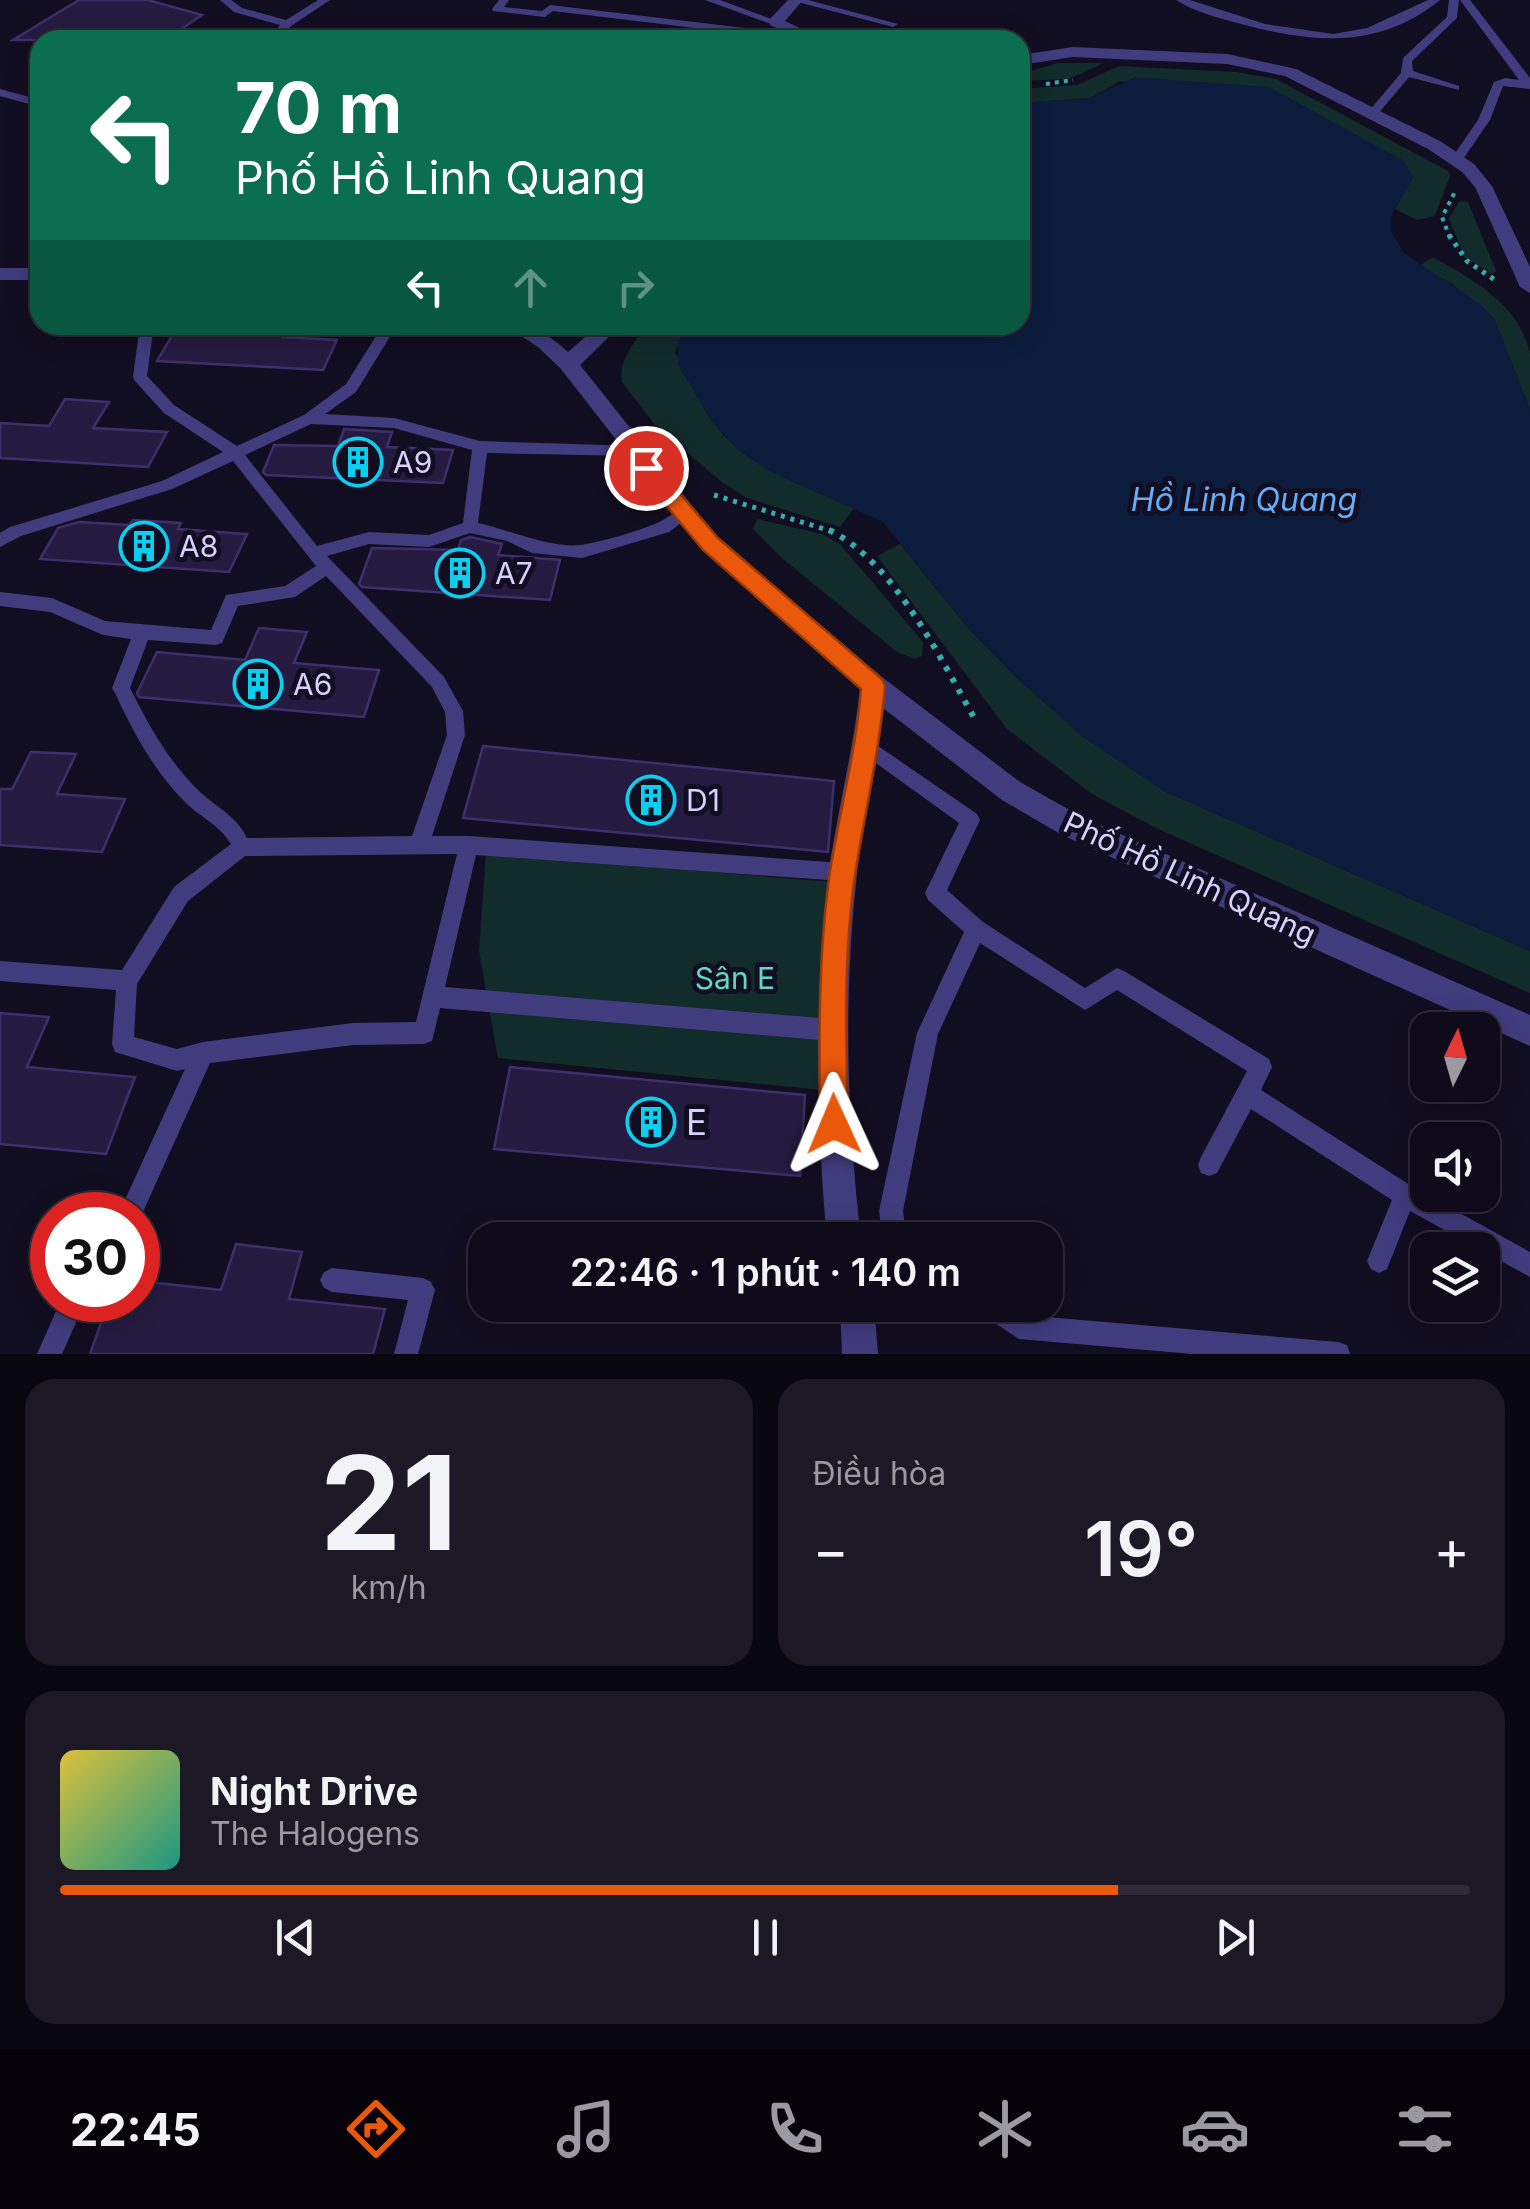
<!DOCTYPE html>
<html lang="vi">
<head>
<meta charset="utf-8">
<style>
	body { margin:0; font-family:Inter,sans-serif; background:#1c1826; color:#f1f3f6; height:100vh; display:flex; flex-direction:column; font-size:38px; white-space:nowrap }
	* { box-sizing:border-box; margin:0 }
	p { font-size:32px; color:#9b9aa2 }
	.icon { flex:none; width:55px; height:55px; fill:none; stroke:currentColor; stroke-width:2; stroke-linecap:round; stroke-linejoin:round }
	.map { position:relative; height:1354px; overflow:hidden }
	.side { display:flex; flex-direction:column; gap:25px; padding:25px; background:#08060e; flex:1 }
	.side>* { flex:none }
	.guide { position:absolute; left:30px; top:30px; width:1000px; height:305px; border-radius:30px; box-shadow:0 5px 25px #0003,0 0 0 2px #2e2b38; background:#0b6e4f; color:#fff; overflow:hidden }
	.needle { width:65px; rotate:5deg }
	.tools { position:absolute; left:1410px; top:1012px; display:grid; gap:20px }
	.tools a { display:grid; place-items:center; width:90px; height:90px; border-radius:20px; background:#0e0a19; box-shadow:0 5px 25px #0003,0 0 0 2px #2e2b38; font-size:50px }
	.speed { position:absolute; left:30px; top:1192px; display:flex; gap:20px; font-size:50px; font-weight:700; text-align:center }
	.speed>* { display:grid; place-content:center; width:130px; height:130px; border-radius:50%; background:#0e0a19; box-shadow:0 5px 25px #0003,0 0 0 2px #2e2b38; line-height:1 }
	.speed .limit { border:15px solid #d22; background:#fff; color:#111 }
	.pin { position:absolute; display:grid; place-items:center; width:85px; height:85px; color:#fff; margin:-42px; border:5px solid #fff; border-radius:50%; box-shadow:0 2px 10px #0007 }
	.me { position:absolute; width:110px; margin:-55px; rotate:359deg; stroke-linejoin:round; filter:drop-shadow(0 0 8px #0008) }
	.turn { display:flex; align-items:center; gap:35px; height:210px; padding:0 40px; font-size:45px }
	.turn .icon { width:130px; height:130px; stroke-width:2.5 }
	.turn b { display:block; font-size:70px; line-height:85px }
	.lanes { display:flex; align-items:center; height:95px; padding:0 40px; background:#0003; justify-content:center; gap:50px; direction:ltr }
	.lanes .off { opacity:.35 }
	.big { font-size:75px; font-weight:600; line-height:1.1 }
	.side .tile { flex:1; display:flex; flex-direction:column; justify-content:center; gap:15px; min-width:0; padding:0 35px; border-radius:30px; background:#1c1826 }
	.side .dial { align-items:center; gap:0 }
	.dial b { font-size:130px; line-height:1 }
	.song { display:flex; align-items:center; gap:30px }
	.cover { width:120px; height:120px; border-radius:15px; background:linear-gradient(135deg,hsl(50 70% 55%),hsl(170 70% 35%)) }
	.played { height:10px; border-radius:5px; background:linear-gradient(90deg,#ea580c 75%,#2e2b38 75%) }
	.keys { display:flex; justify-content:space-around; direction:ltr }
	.heat { display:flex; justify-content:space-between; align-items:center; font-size:55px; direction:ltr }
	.side .tiles { flex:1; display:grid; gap:25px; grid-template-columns:1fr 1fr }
	.tile:last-child { grid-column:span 2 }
	.trip { position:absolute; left:468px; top:1222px; width:595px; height:100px; border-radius:30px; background:#0e0a19; box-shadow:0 5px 25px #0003,0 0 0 2px #2e2b38; font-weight:600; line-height:100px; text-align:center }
	.tabs { display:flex; height:160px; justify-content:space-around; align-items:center; background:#06040a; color:#9b9aa2 }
	.tabs .icon { width:70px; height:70px }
	.tabs .selected { color:#ea580c }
	.tabs b { font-size:45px; color:#f1f3f6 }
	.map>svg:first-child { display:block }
	.green { fill:#122b2b }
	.water { fill:#0c1c3d }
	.building { fill:#251b41; stroke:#3d2f6c; stroke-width:2.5 }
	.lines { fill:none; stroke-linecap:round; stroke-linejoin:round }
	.path-far2 { stroke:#34adab; stroke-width:4; stroke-dasharray:4 5; stroke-linecap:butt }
	.path-far1 { stroke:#34adab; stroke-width:5; stroke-dasharray:4 6; stroke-linecap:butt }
	.path { stroke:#34adab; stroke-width:6; stroke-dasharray:5 8; stroke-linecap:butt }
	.service { fill:#413c7e; fill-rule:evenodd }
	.minor { fill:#413c7e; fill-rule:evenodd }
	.route { fill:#ea580c; stroke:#983908; stroke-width:2.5 }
	.labels { text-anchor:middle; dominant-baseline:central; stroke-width:10; stroke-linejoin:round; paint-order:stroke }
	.poi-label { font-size:30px; fill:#d8d1fd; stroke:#120e21; text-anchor:start }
	.street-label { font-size:30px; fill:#d8d1fd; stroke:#120e21 }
	.park-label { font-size:30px; fill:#61d9c0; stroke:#120e21 }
	.water-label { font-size:32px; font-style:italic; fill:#64adf7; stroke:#120e21 }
	.near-poi-label { font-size:35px; fill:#d8d1fd; stroke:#120e21; text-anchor:start }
</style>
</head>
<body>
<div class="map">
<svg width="1530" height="1354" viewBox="0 0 1530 1354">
	<rect width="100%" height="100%" fill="#120e21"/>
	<!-- green -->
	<g class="green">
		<path d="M1058,63H1104L1069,79L1020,81V74Z"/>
		<path d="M1119,66L1236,72L1276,79L1448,171L1450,176L1435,216L1417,220L1395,209L1413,177L1121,81L1090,98L1020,103V89L1077,85Z"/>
		<path d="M1460,201L1468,202L1496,271L1492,274L1464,257L1449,218Z"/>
		<path d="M1433,257C1474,281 1519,303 1530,354C1530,371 1530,392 1530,409L1494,318L1452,284L1419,266Z"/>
		<path d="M647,325H688L675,352C687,375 698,401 713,422C747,469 803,485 854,508L840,527L747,498L723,483L656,426L622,382C619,359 634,343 647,325Z"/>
		<path d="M757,519L822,534L840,544L923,642L922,656L915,659L897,652L783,559L753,529Z"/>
		<path d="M900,544L969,629L1017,678L1082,736L1166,792L1530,951V993L1160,830L1092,794L1007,729L877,556Z"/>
		<path d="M486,853L844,883L833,1091L498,1058L479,951Z"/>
	</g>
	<!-- water -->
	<path class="water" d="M1135,77L1269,87L1404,161L1413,177L1391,216V231L1404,253L1480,304L1494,318L1530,409V951L1166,792L1082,736L1017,678L969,629L883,522L767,470L737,449L712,421L678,365V341L688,325H1020V103L1090,98Z"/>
	<!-- building -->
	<g class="building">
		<path d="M79,0H148L202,15L165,40H13Z"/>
		<path d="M240,325L288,327L283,337L337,340L323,370L157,361L174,332L235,335Z"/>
		<path d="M65,399L109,402L93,428L167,432L148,467L0,458V423L49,426Z"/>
		<path d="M344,429L392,432L387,447L453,450L443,483L266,475L263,472L274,445L338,446Z"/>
		<path d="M133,520L181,523L178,529L247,534L229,572L40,559L58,528L79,522L129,525Z"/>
		<path d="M470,537L502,544L498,555L560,560L550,600L362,587L359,584L372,548L458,550L461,540Z"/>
		<path d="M259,628L307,632L294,663L379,670L364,717L139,697L137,693L157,652L245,660Z"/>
		<path d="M483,746L834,781L828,852L463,818Z"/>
		<path d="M31,752L76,754L57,794L125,799L102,852L0,845V789H12Z"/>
		<path d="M0,1013L49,1017L27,1067L135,1077L106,1154L0,1144Z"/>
		<path d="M510,1067L805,1095L800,1176L494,1149Z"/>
		<path d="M236,1244L302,1252L289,1299L385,1309L373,1354H90L109,1300H138V1281L221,1290Z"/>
	</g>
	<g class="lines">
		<!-- path-far2 -->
		<g class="path-far2">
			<path d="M1046,84L1073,80"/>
			<path d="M1450,238L1442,217L1456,190"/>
		</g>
		<!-- path-far1 -->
		<g class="path-far1">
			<path d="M1449,235L1467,261L1495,280"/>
			<path d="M714,495L834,532"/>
		</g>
		<!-- path -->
		<path class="path" d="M829,530C894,561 941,660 976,721"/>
		<!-- service -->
		<g class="service">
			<path d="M220,0H231L242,8L286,20L318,0H330L291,26L279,40H268L280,25L234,12Z"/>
			<path d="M499,0H509L504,7L542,11L550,5L762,30L767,33L762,36L553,11L545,17L493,11L492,9Z"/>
			<path d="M705,0H720L780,22L771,24Z"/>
			<path d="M790,0H808L898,24L893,27Z"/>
			<path d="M1176,0H1190L1265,24L1333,34L1367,28L1428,0H1440C1378,50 1313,43 1241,24C1220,18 1194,12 1176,0Z"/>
			<path d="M1449,0H1459L1457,18L1412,61L1413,71L1459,86V90L1409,77L1377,115H1369V111L1401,73L1403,58L1447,17Z"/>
			<path d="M1460,0H1470L1530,78V89L1503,86L1490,120L1461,162L1457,163L1451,159L1478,120L1494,82L1505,78L1519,80Z"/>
			<path d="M0,89L40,100V107L0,96Z"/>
			<path d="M140,325H154L147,376L174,405L237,446L304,415L346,384L383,325H397L356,392L325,414L394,418L480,441L638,446L641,450L638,454L633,456L487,453L478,523C511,530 554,551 586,544C609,540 634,532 655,524C668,519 676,508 691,510L693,514L669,532L582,558L532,553L507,541L470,533L429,547L369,544L327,556L444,677L463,711L465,735L432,836H469L843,863L850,865L853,872L850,879L843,881L476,855L445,987L832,1019L840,1022L843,1030L840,1038L832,1041L440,1008L432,1041L424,1044L353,1045L210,1063L138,1223V1215H118L185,1069L177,1071L115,1052L112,1044L116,990L0,981V961L122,970L174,887L231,844C219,824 199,817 184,801C154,771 133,732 115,693L112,688L131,639L103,635L50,612L0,606V592L52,598L105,621L211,630L226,595L285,586L316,566L233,461L172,489L21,536L0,547V533L10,527L162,481L223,452L164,413L135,381L133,377ZM311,424L394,428L472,450L463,523L429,535L369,532L317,546L245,455ZM326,576L432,687L445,712L447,735L412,836L247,838C235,813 214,807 196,788C168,760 148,724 130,688L148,640L216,645L222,643L238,606L295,597ZM457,854L416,1022L353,1023L203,1042L177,1049L134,1037L137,984L188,901L245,856Z"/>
			<path d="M868,739L977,814L980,820L947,890L983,922L1085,988L1117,968L1124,971L1269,1059L1272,1067L1261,1090L1413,1187L1530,1252V1277L1410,1211L1387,1269L1379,1273L1371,1269L1367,1261L1392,1200L1251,1109L1217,1173L1209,1176L1201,1173L1198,1165L1201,1157L1247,1071L1117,990L1085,1010L980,943L938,1034L903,1211L907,1240H883L879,1211L917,1033L964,932L928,900L925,893L959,823L862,753L859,747L862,741Z"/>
			<path d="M504,1225L545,1232L549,1240H494L496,1229Z"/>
			<path d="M332,1268L423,1278L431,1282L435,1290L418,1354H394L408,1300L332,1292L324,1288L320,1280L324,1272Z"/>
			<path d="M61,1300H86L62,1354H37Z"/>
			<path d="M978,1305H1010L1023,1315L1338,1342L1347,1345L1350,1354H1193L1019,1339L981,1314Z"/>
		</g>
		<!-- minor -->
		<g class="minor">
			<path d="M788,0H803L785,21L824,40H803L770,25V19Z"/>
			<path d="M1073,47L1227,54L1296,69L1440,141L1474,164L1492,186L1530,267V293L1520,287L1475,187L1462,172L1428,149L1285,76L1227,64L1073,57L1020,65V55Z"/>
			<rect x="0" y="268" width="40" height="12"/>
			<path d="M504,325C533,325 547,333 568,352L599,325H621L580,365L718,538L882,677L1020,782L1082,817L1530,1015V1046L1062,835L1002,800L883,708C876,763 863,818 857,874C843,996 847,1118 861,1240H827C816,1119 814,999 828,879C836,815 853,753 860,689L702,550L561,369L538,347Z"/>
			<path d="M840,1305H874L878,1354H842Z"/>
		</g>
	</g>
	<!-- route -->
	<path class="route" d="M646,460L653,462L718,538L881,678L885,685C880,748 866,807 856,869C843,952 846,1040 848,1124L844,1134L834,1139L824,1134L820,1124C819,1041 818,954 830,871C840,809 856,751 861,689L703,550L639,473L636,468Z"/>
	<!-- icons -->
	<defs>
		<g id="building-ring" transform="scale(2.5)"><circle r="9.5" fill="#120e21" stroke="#0cceee" stroke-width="1.5"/><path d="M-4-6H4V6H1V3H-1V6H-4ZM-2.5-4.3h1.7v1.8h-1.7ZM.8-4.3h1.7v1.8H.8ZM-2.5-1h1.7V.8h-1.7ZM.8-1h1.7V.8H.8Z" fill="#0cceee"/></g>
	</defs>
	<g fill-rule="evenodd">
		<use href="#building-ring" x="358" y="462"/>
		<use href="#building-ring" x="144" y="546"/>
		<use href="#building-ring" x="460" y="573"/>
		<use href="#building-ring" x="258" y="684"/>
		<use href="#building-ring" x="651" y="800"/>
		<use href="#building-ring" x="651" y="1122"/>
	</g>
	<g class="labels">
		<!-- poi labels -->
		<g class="poi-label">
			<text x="393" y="462">A9</text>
			<text x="179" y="546">A8</text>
			<text x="495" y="573">A7</text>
			<text x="293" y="684">A6</text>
			<text x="686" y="800">D1</text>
		</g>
		<!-- street labels -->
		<g class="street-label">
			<text transform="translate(1190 878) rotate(25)">Phố Hồ Linh Quang</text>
		</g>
		<!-- park labels -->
		<g class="park-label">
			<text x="735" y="978">Sân E</text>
		</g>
		<!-- water labels -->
		<g class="water-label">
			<text x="1244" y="499">Hồ Linh Quang</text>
		</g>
		<!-- near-poi labels -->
		<g class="near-poi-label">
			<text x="686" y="1122">E</text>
		</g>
	</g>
</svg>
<div class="tools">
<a><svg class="needle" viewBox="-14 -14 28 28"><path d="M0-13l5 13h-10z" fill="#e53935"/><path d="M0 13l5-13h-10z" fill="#9b9aa2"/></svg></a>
<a><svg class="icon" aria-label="sound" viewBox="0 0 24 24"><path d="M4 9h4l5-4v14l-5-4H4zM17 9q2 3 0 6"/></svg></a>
<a><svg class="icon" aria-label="layers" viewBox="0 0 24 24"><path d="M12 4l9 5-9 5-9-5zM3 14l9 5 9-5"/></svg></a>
</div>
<div class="speed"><div class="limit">30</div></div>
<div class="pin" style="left:646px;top:468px;background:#d93025"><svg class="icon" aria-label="arrive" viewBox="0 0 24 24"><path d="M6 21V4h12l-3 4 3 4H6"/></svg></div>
<svg class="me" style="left:834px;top:1124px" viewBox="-20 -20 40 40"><path d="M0-17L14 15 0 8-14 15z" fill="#ea580c" stroke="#fff" stroke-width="4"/></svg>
<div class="trip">22:46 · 1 phút · 140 m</div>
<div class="guide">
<div class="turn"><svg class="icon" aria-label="left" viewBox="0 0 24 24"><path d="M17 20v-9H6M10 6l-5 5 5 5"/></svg><div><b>70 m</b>Phố Hồ Linh Quang</div></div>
<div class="lanes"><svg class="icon" aria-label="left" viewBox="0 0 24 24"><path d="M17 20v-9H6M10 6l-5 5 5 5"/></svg><svg class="icon off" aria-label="ahead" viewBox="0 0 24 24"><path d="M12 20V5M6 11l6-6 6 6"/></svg><svg class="icon off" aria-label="right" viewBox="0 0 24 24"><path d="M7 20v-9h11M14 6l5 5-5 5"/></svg></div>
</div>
</div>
<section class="side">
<div class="tiles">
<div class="tile dial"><b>21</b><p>km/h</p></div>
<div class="tile"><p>Điều hòa</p>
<div class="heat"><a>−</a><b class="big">19°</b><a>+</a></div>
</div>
<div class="tile">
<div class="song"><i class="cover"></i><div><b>Night Drive</b><p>The Halogens</p></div></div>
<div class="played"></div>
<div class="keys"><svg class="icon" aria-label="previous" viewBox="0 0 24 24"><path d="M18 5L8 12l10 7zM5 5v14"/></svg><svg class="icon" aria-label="pause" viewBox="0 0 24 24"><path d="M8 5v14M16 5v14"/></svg><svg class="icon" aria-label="next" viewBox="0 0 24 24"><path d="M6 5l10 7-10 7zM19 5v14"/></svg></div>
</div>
</div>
</section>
<nav class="tabs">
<b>22:45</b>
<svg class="icon selected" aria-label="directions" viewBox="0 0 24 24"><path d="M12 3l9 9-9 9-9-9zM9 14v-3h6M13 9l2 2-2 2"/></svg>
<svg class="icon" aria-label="music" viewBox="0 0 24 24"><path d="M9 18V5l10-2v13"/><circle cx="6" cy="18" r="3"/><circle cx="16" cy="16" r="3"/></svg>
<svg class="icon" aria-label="phone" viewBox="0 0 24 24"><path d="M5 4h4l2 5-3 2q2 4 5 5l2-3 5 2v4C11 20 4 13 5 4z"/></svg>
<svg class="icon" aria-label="climate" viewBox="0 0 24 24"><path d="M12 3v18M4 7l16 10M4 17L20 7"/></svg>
<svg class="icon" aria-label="car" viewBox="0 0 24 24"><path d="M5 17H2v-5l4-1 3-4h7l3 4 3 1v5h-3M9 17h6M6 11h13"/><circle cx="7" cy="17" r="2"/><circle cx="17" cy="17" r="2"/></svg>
<svg class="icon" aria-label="filters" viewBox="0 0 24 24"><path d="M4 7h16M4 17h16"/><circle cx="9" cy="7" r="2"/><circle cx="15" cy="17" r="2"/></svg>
</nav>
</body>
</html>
